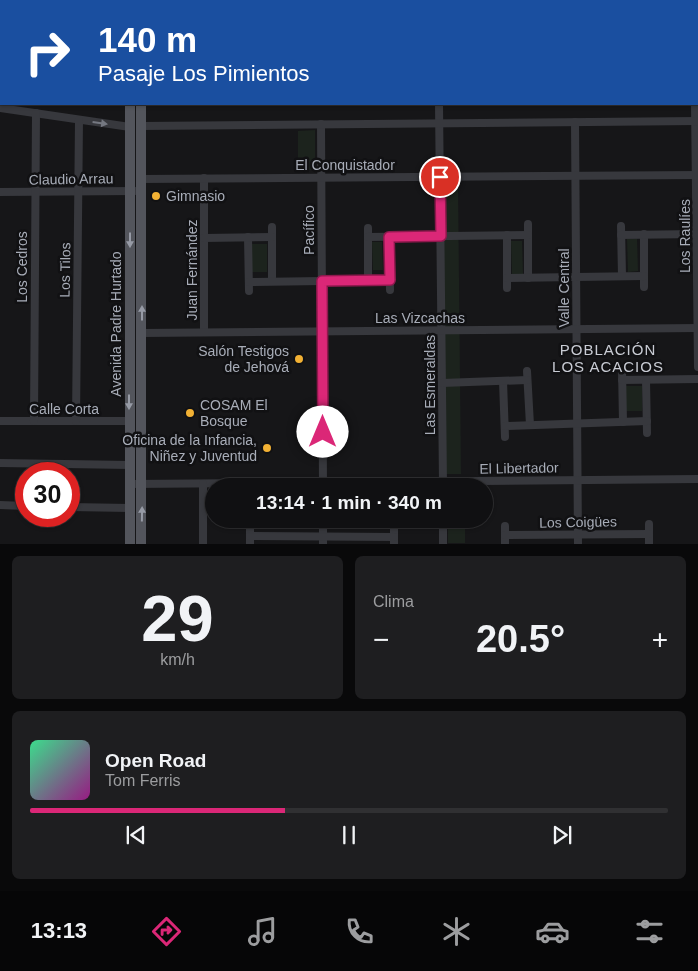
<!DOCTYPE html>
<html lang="es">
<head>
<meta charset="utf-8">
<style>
	body { margin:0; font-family:Helvetica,sans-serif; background:#1e1e20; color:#f1f3f6; height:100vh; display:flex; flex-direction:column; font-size:19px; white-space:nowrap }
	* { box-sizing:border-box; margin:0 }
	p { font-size:16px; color:#9c9d9f }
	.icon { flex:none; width:28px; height:28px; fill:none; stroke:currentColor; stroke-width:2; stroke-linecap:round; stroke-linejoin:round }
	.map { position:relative; height:544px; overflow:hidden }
	.side { display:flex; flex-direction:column; gap:12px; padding:12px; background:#09090a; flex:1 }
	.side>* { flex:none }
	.top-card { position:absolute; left:0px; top:0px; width:699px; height:105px; box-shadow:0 1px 4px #0004,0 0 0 1px #303032; background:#1a4fa0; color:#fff; overflow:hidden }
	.speed { position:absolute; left:15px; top:462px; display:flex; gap:10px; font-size:25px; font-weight:700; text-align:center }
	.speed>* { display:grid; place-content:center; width:65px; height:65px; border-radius:50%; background:#101012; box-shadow:0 1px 4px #0004,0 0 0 1px #303032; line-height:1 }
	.speed .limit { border:8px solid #d22; background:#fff; color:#111 }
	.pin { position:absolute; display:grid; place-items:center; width:42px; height:42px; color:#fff; margin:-21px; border:2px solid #fff; border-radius:50%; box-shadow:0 1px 5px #0007 }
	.me { position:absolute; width:55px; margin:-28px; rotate:0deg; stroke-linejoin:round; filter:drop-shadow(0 0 4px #0008) }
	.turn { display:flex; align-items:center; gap:18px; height:105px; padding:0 15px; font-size:22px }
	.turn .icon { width:65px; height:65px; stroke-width:2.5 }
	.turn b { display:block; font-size:35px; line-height:42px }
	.big { font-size:38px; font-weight:700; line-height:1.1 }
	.side .widget { flex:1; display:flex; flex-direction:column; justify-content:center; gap:8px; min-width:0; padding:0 18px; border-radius:8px; background:#1e1e20 }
	.side .dial { align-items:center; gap:0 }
	.dial b { font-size:65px; line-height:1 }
	.song { display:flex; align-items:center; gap:15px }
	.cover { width:60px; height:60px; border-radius:8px; background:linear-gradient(135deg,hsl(150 70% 55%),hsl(310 70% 35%)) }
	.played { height:5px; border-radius:2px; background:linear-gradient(90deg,#db2777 40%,#303032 40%) }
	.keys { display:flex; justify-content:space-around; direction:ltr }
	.heat { display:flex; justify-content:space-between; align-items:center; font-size:28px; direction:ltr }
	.side .tiles { flex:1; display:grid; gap:12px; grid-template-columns:1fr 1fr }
	.widget:last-child { grid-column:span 2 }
	.trip { position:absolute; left:205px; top:478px; width:288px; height:50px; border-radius:25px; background:#101012; box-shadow:0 1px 4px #0004,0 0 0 1px #303032; font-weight:700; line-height:50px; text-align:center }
	.tabs { display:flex; height:80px; justify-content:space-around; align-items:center; background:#060607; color:#9c9d9f }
	.tabs .icon { width:35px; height:35px }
	.tabs .current { color:#db2777 }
	.tabs b { font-size:22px; color:#f1f3f6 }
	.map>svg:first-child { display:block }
	.green { fill:#1c231d }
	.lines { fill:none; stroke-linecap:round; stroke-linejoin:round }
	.minor { stroke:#37383d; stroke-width:8 }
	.major { stroke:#53555c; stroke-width:10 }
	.oneway { fill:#757881 }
	.oneway2 { fill:#979ba6 }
	.route-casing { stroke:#8e194d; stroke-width:12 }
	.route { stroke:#db2777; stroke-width:9 }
	.poi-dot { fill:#f2b134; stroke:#111113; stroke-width:2 }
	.labels { text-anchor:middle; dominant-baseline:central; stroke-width:5; stroke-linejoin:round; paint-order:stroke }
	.street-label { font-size:14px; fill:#a8adb8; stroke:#111113 }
	.poi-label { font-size:14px; fill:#a8adb8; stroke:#111113; text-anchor:start }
	.neighbourhood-label { font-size:15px; letter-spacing:1px; fill:#c9ccd4; stroke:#111113 }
</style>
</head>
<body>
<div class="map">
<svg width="698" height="544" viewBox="0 0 698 544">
	<rect width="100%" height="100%" fill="#161618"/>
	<!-- green -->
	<g class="green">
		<path d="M315,130V170H298V131Z"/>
		<path d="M443,184H458L461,474H446Z"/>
		<path d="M627,239H637L638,271L628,272Z"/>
		<path d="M511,241H522L523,274H512Z"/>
		<path d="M372,242H382L383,270H373Z"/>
		<rect x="252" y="244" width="15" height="28"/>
		<rect x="626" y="386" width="16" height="25"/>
		<rect x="448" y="519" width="17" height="24"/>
	</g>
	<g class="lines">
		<!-- minor -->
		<g class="minor">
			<path d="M196,0V1"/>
			<path d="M246,0V1"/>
			<path d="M332,0V1"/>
			<path d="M384,0V1"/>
			<path d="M437,0V1"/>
			<path d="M536,0V1"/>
			<path d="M586,0V1"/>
			<path d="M693,0V1"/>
			<path d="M12,1V0"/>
			<path d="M0,27H1"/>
			<path d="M0,75L1,67"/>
			<path d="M439,104L443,484"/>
			<path d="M695,104L698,367"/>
			<path d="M0,108L130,127"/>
			<path d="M575,122L578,544"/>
			<path d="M321,124L323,486"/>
			<path d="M141,126L698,121"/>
			<path d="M204,178V332"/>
			<path d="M141,179L698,175"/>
			<path d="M0,192L135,191"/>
			<path d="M528,224V278"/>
			<path d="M621,226L622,276"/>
			<path d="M272,227V281"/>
			<path d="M368,228V280"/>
			<path d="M644,234V287"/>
			<path d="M507,235V288"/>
			<path d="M621,235L698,234"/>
			<path d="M248,237L249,291"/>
			<path d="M368,237L528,235"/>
			<path d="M389,237L390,290"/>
			<path d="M204,238L272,237"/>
			<path d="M507,278L644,276"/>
			<path d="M249,282L390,280"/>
			<path d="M142,333L698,328"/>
			<path d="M622,369L623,422"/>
			<path d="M527,371L530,425"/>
			<path d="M622,380L698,379"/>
			<path d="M646,380L647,433"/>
			<path d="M503,381L505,437"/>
			<path d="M442,383L527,380"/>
			<path d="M0,421H129"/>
			<path d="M34,421L36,113"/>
			<path d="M76,421L79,120"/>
			<path d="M505,426L647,421"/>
			<path d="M0,463L130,465"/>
			<path d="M130,484L698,479"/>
			<path d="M203,484V544"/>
			<path d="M0,505L26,506"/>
			<path d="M69,507L130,508"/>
			<path d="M323,519V544"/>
			<path d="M443,519V544"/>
			<path d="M649,524V544"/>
			<path d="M505,526V544"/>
			<path d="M250,527V544"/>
			<path d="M394,528V544"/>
			<path d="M505,535L649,534"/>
			<path d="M250,536L394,537"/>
		</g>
		<!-- major -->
		<g class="major">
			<path d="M129,0V1"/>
			<path d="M140,0V1"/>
			<path d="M130,104V544"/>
			<path d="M141,104V544"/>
		</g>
	</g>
	<!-- one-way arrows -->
	<defs><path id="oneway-solid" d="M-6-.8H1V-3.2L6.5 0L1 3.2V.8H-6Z" transform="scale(1.25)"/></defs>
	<use class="oneway" href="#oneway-solid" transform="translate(100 123) rotate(8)"/>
	<g class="oneway2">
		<use href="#oneway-solid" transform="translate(130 240) rotate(90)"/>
		<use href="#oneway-solid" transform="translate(142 313) rotate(-90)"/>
		<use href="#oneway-solid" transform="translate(129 402) rotate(90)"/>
		<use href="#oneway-solid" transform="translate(142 514) rotate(-89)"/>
	</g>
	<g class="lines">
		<!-- route casing -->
		<g class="route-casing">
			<path id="route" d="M323,432L322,281L390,280L389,237L441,236L440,177"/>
		</g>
		<!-- route -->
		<use href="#route" class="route"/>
	</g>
	<!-- markers -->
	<g class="poi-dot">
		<circle cx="156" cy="196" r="5"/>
		<circle cx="299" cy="359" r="5"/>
		<circle cx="190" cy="413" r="5"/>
		<circle cx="267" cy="448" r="5"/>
	</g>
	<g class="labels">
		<!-- street labels -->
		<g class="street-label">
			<text x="345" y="165">El Conquistador</text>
			<text transform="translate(71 179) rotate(-1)">Claudio Arrau</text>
			<text transform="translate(309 230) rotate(-90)">Pacífico</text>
			<text transform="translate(685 236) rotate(-90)">Los Raulíes</text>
			<text transform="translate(22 267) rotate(-90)">Los Cedros</text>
			<text transform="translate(65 270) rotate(-89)">Los Tilos</text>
			<text transform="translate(192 270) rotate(-90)">Juan Fernández</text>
			<text transform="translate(564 288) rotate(-90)">Valle Central</text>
			<text x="420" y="318">Las Vizcachas</text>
			<text transform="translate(116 324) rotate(-90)">Avenida Padre Hurtado</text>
			<text transform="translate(430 385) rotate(-90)">Las Esmeraldas</text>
			<text x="64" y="409">Calle Corta</text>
			<text transform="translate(519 468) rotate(-1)">El Libertador</text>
			<text transform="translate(578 522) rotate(-1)">Los Coigües</text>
		</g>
		<!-- poi labels -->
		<g class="poi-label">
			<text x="166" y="196">Gimnasio</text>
			<text x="289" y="351" text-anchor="end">Salón Testigos<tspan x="289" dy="16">de Jehová</tspan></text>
			<text x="200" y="405">COSAM El<tspan x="200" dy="16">Bosque</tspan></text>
			<text x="257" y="440" text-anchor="end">Oficina de la Infancia,<tspan x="257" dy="16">Niñez y Juventud</tspan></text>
		</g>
		<!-- neighbourhood labels -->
		<g class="neighbourhood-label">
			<text x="608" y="349">POBLACIÓN<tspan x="608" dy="17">LOS ACACIOS</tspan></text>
		</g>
	</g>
</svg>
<div class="speed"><div class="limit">30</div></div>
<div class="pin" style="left:440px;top:177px;background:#d93025"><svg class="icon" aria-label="arrive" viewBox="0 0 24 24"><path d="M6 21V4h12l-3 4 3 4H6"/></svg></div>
<svg class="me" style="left:323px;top:432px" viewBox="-20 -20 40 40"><circle r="19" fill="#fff"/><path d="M0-13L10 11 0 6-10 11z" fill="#db2777"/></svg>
<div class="trip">13:14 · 1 min · 340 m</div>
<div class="top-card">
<div class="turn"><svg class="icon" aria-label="right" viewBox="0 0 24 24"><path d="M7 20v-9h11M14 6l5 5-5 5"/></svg><div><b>140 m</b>Pasaje Los Pimientos</div></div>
</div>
</div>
<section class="side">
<div class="tiles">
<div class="widget dial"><b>29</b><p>km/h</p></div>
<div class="widget"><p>Clima</p>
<div class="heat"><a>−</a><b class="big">20.5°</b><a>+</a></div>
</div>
<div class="widget">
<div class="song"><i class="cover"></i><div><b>Open Road</b><p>Tom Ferris</p></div></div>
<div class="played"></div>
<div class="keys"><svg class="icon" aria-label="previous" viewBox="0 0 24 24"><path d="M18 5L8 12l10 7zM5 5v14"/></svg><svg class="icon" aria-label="pause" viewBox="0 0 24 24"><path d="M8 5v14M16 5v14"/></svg><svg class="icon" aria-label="next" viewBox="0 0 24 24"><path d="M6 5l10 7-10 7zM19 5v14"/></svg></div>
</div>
</div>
</section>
<nav class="tabs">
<b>13:13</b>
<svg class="icon current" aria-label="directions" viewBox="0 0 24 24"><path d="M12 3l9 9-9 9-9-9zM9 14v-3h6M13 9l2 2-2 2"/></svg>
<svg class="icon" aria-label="music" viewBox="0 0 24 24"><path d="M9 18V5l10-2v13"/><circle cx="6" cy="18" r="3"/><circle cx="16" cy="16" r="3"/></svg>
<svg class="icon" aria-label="phone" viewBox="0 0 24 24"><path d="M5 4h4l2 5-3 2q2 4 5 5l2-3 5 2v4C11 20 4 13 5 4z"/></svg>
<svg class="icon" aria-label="climate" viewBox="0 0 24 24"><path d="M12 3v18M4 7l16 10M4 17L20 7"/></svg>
<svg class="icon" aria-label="car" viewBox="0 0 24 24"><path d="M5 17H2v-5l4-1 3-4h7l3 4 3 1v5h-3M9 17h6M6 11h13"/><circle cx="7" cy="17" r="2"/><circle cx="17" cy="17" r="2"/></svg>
<svg class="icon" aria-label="filters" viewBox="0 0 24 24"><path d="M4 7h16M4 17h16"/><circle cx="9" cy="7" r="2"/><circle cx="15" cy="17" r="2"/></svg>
</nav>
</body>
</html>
